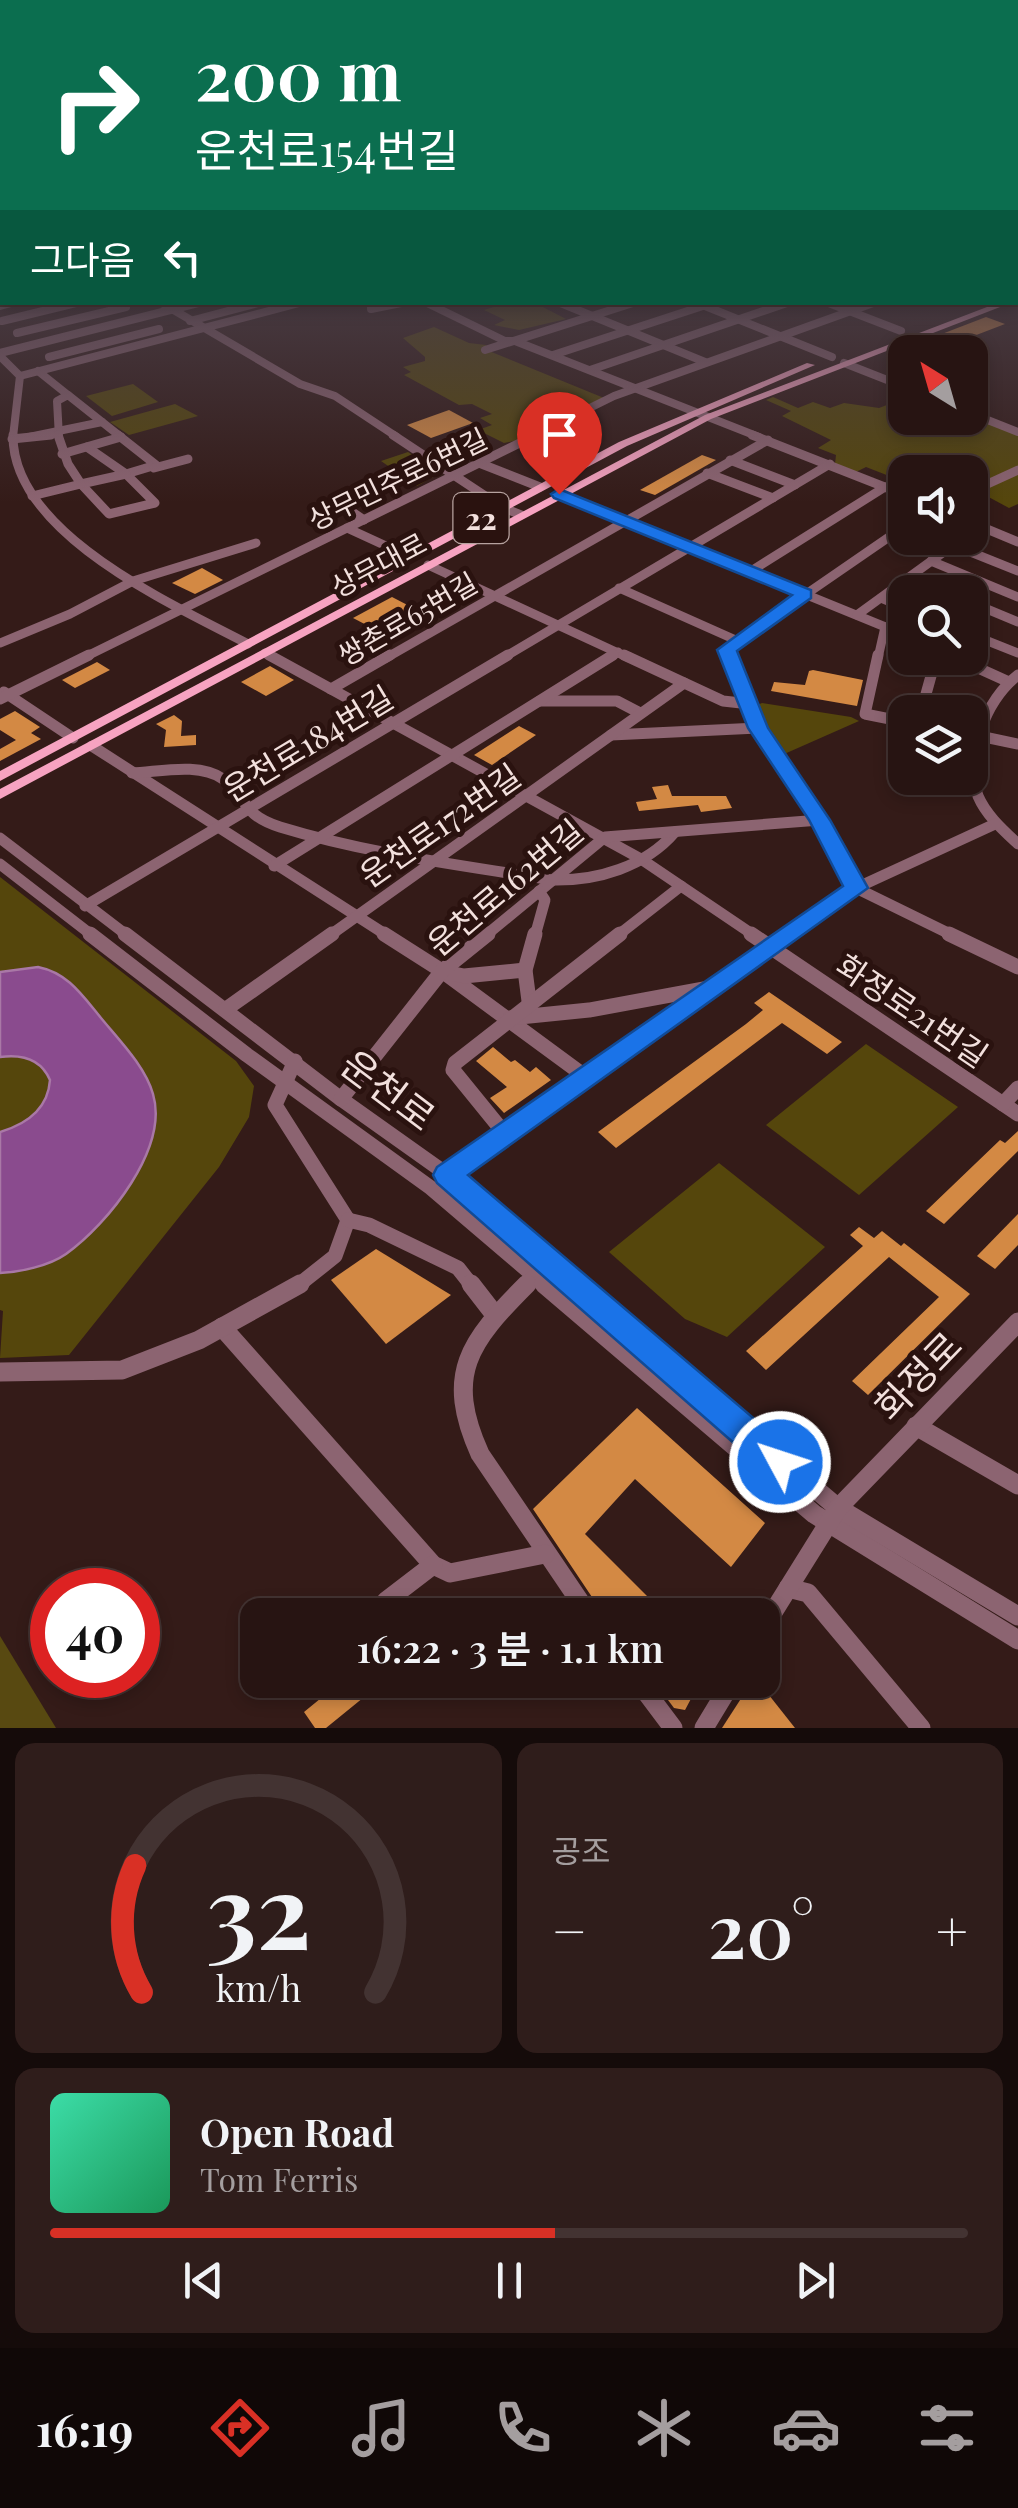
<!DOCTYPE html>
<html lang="ko">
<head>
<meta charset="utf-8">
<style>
	body { margin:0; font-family:"Playfair Display","Noto Sans KR",serif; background:#2f1d1b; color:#f1f3f6; height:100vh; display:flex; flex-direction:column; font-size:38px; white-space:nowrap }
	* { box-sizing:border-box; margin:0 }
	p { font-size:32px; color:#a49e9f }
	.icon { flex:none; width:55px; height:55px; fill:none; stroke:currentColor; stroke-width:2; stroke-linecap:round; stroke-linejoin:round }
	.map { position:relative; height:1728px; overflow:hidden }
	.panel { display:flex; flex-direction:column; gap:15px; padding:15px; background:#150b0a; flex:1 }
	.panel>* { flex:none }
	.hud { position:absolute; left:0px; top:0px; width:1020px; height:305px; box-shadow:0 5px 15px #0003,0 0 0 2px #433332; background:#0b6e4f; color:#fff; overflow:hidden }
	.needle { width:65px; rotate:323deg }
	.tools { position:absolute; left:888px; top:335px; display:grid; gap:20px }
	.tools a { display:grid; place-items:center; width:100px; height:100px; border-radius:20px; background:#271412; box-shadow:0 5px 15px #0003,0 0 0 2px #433332; font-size:50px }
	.speed { position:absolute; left:30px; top:1568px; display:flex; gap:20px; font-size:50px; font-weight:700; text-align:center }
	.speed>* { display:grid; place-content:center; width:130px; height:130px; border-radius:50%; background:#271412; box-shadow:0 5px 15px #0003,0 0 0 2px #433332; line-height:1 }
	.speed .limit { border:15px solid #d22; background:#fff; color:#111 }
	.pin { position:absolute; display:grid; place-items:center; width:85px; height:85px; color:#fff; margin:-102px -42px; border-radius:50% 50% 50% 0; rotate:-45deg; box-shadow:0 0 10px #0007 }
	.pin .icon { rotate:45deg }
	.me { position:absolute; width:110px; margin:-55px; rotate:310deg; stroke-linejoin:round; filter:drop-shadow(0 0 8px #0008) }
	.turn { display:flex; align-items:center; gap:35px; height:210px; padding:0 30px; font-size:45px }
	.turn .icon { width:130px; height:130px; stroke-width:2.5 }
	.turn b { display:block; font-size:70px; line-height:85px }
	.then { display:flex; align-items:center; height:95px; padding:0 30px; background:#0003; gap:20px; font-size:38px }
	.big { font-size:75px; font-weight:600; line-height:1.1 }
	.panel .tile { flex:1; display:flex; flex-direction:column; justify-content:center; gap:15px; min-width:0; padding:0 35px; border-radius:20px; background:#2f1d1b }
	.panel .dial { align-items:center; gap:0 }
	.dial svg { height:260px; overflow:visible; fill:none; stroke:#433332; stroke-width:7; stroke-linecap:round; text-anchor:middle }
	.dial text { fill:#f1f3f6; stroke:none }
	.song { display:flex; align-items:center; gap:30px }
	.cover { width:120px; height:120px; border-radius:15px; background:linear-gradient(135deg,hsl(160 70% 55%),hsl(150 70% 35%)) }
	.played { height:10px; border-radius:5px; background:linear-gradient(90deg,#d93025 55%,#433332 55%) }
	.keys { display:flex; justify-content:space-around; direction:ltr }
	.heat { display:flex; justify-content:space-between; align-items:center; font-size:55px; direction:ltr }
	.panel .tiles { flex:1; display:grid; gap:15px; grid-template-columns:1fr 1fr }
	.tile:last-child { grid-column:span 2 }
	.trip { position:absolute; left:240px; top:1598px; width:540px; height:100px; border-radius:20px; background:#271412; box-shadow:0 5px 15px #0003,0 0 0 2px #433332; font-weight:600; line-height:100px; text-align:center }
	.menu { display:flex; height:160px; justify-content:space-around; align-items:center; background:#100807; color:#a49e9f }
	.menu .icon { width:70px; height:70px }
	.menu .active { color:#d93025 }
	.menu b { font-size:45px; color:#f1f3f6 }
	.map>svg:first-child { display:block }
	.green { fill:#55460c }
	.forest { fill:#584911 }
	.water { fill:#8a4b8e; stroke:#a978a6; stroke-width:2.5 }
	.building { fill:#d38944 }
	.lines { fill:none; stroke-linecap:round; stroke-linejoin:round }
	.minor-far4 { stroke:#8c6471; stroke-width:8 }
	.minor-far3 { stroke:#8c6471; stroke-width:9 }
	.minor-far2 { stroke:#8c6471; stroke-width:11 }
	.minor-far1 { stroke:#8c6471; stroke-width:15 }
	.minor { stroke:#8c6471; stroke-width:19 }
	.major { fill:#f7a3c1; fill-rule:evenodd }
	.route { fill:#1a73e8; stroke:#114b97; stroke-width:2.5 }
	.labels { text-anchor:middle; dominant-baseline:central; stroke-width:10; stroke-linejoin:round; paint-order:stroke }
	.far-street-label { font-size:28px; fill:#f2e0dd; stroke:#2a120f }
	.shield { fill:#2a120f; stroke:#b6a29f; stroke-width:2.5 }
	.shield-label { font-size:30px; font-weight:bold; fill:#f2e0dd }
	.street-label { font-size:32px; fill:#f2e0dd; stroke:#2a120f }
	.near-street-label { font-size:38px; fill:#f2e0dd; stroke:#2a120f }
</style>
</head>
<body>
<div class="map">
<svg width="1018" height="1728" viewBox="0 0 1018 1728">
	<rect width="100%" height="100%" fill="#341b18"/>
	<!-- green -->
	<g class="green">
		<path d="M510,302L535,303L566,319L519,330L494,325L505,320L484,310Z"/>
		<path d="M434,327L469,343L486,345L489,351L604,398L523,439L504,443L478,430L492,425L480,418L492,414L472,404L459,405L404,375L411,372L403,367L425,361V357L403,338Z"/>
		<path d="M133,384L158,402L112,416L86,396Z"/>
		<path d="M773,397L798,408L813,402L830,408L844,403L879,408L905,398V418H970V414L1018,433V504L1009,508L970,487V472H905L902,481L866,467L856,472L835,464L836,455L818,448L831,440L782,416L791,411L766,400Z"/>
		<path d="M175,404L198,416L129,435L110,422Z"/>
		<path d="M408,452L440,473L417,486L381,461Z"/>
		<path d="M762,703L851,717L859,721L782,755L763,730L755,706Z"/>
		<path d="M0,877L236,1061L254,1086L249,1117L219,1167L69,1355L0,1358L3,1311L0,1310Z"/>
		<path d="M866,1044L958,1107L859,1195L766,1125Z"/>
		<path d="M719,1163L825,1247L727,1337L685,1319L609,1252Z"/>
	</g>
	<!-- forest -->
	<path class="forest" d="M0,1636L56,1728H0Z"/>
	<!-- water -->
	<path class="water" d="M38,967C68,973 82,995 101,1018C119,1040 145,1066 153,1094C169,1148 108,1224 66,1254C49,1266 20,1272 0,1273V1132C27,1124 48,1109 50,1080C41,1059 22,1054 0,1057V972Z"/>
	<!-- building -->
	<g class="building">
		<path d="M986,317L1005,324L932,352H895Z"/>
		<path d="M449,410L473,423L431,438L407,425Z"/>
		<path d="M702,455L716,460L655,495L640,490Z"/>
		<path d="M202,568L223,580L195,594L172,583Z"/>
		<path d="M392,597L419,611L380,632L353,618Z"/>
		<path d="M97,662L110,670L75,688L62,680Z"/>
		<path d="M270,666L294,680L266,696L241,682Z"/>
		<path d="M813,670L863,680L857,706L771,691L774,682L805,685L809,671Z"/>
		<path d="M15,711L40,727L31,733L41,739L0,761V749L16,740L0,730V719Z"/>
		<path d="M174,715L182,721L181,736L196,735V745L164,747L166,730L156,724Z"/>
		<path d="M519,726L536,735L492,765L474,755Z"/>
		<path d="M668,785L672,796H726L732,808L701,812L698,805L639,811L636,802L657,799L652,787Z"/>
		<path d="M769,992L842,1042L827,1054L782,1023L616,1148L598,1132L746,1024L763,1010L754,1003Z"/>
		<path d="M493,1047L511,1062L515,1060L530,1072L536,1067L551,1080L504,1113L490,1098L507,1087L476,1061Z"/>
		<path d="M1018,1131V1151L944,1224L926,1211L1000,1140L1005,1143Z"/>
		<path d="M1018,1214V1245L995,1269L977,1256Z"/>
		<path d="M859,1227L874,1238L882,1231L901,1246L904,1243L970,1294L868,1395L852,1381L939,1297L889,1257L766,1370L746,1351L863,1246L850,1235Z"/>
		<path d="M376,1249L451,1295L386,1344L331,1280Z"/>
		<path d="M637,1408L765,1523L731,1567L635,1479L585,1534L666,1615H604L533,1509Z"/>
		<path d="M334,1680H385L326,1728H315L304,1712L326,1694L323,1689Z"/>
		<path d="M653,1680H701L685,1710L674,1708Z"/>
		<path d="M753,1680H757L795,1728H722Z"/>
	</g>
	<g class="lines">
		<!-- minor-far4 -->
		<g class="minor-far4">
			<path d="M160,302L300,384L335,396L397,437"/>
			<path d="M371,302V309L406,302"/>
			<path d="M425,302L505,341H515L759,437"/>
			<path d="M558,302L705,362"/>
			<path d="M826,302L901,331"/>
			<path d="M0,306L15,302"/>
			<path d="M705,306L832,357"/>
			<path d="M2,321L80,302"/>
			<path d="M190,321L262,302"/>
			<path d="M17,333L126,307"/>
			<path d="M485,350L636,302"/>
			<path d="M0,353L202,302"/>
			<path d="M553,355L715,302"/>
			<path d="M0,356L20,376L13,437"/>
			<path d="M49,357L159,329"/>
			<path d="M844,363L905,387"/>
			<path d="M590,370L790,302"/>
			<path d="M38,371L68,395"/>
			<path d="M20,376L303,302"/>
			<path d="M970,413L1018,432"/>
			<path d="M29,437L102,422"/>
			<path d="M59,437L57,401L68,395L121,437"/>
			<path d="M531,437L614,396L876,302"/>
		</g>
		<!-- minor-far3 -->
		<g class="minor-far3">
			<path d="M13,435C12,534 174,605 248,644"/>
			<path d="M58,435L68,464L81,484"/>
			<path d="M118,435L156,465L126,474"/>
			<path d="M393,435L502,507L521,515"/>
			<path d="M752,435L905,495"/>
			<path d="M12,439L51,435"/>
			<path d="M87,447L126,474"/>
			<path d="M62,454L121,437"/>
			<path d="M730,460L795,485"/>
			<path d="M479,463L540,487"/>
			<path d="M154,468L188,459"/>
			<path d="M707,473L773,498"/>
			<path d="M81,484L109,514L155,503L126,474"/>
			<path d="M81,484L126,474"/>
			<path d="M970,492L1018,470"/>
			<path d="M559,494L905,635"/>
			<path d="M32,496L81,484"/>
			<path d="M348,509L364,520"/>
			<path d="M970,522L1018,542"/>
			<path d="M347,528L410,557"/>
			<path d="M953,545L1018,571"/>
			<path d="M931,561L1018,597"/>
			<path d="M428,565L629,658"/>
			<path d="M751,571L885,487"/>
			<path d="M910,577L948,592"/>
			<path d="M619,588L738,641L905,526"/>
			<path d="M881,598L905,608"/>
			<path d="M970,602L1018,622"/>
			<path d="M857,615L963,538"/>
			<path d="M970,634L1018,653"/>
			<path d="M0,643L70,614L133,581L256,543"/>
			<path d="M265,653L274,658"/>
			<path d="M83,658L536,435"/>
			<path d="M386,658L768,440"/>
			<path d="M503,658L830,464"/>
			<path d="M609,658L618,652"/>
			<path d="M730,658L727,650L738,641"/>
			<path d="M878,658L885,627"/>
		</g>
		<!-- minor-far2 -->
		<g class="minor-far2">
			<path d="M269,655L641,859L755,936"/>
			<path d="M624,655L723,701L750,704"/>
			<path d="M729,655L758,728L820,820L856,888L954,936"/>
			<path d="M878,655L865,714L905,722"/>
			<path d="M956,658L1009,682"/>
			<path d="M1018,675C986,700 964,755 978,796C986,815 1003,830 1018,844"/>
			<path d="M331,689L390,655"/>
			<path d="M4,692L73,738"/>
			<path d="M0,699L89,655"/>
			<path d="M540,701H617L640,713"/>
			<path d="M921,712L936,658"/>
			<path d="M970,734L1018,744"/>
			<path d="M611,735L758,728"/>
			<path d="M92,746L388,936"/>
			<path d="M132,773C159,772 199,762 223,779C248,796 239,814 280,827C368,854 461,865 552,880C597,881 645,867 675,832"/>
			<path d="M0,838L128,936"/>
			<path d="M0,864L93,936"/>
			<path d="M274,866L613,655"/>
			<path d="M85,906L508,655"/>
			<path d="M329,936L684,683"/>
			<path d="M485,936L605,837L820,820"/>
			<path d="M535,936L545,900L539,891"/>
			<path d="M617,936L681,886"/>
			<path d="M788,936L856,888L995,824"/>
		</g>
		<!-- minor-far1 -->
		<g class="minor-far1">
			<path d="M90,934L247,1055L431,1188L547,1287"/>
			<path d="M125,934L341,1099L448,1175L577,1287"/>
			<path d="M384,934L442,971L586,1077"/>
			<path d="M751,934L1018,1114"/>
			<path d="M949,934L1018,967"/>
			<path d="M449,973L464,976L525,970"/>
			<path d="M529,1001L525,970L535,934"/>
			<path d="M226,1009L332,934"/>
			<path d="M510,1018L589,1010L708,988"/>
			<path d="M295,1061L275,1105L348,1220L335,1256L296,1287"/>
			<path d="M341,1099L442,971L488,934"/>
			<path d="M1003,1104L1018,1088"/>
			<path d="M505,1134L453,1070L455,1063L620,934"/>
			<path d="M448,1175L791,934"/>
			<path d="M348,1220L369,1225L458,1268L473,1287"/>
			<path d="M524,1287L534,1277"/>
		</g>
		<!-- minor -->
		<g class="minor">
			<path d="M471,1284L495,1315"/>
			<path d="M527,1284C469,1342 444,1374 480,1454L589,1615"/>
			<path d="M544,1284L814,1514L1018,1640"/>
			<path d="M574,1284L838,1508L1018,1616"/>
			<path d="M222,1327L433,1565L450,1573L545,1554"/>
			<path d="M0,1372L122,1370L199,1340L300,1284"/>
			<path d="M916,1426L1018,1485"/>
			<path d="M788,1588L808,1593L921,1728"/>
			<path d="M386,1601L433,1565"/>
			<path d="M762,1630L838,1508L1018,1322"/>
			<path d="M637,1680L673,1728"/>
			<path d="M704,1728L733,1680"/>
		</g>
		<!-- major -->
		<g class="major">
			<path d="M1000,302H1013L711,419L0,799V789L705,415Z"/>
			<path d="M807,363L815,365L627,446L0,781V771L619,442Z"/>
		</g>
	</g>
	<!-- sky -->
	<linearGradient id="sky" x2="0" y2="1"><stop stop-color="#1d0f0d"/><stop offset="0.52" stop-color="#4a3f48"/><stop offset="1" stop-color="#4a3f48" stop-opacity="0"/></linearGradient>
	<rect width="1018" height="503" fill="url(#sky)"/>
	<!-- route -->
	<path class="route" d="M559,489L811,590V598L737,651L768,728L830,820L868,888L468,1175L792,1451L797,1462L792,1473L780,1478L768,1473L437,1183L433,1175L437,1167L843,886L809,820L748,728L717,650L792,595L554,498L551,494Z"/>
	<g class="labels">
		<!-- far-street labels -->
		<g class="far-street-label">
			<text transform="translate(397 478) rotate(-26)">상무민주로6번길</text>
			<text transform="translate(378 564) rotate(-28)">상무대로</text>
			<text transform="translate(407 618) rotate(-30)">쌍촌로65번길</text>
		</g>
		<!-- shield labels -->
		<rect class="shield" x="453.5" y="493" width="55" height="50" rx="8"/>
		<g class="shield-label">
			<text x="481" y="518">22</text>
		</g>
		<!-- street labels -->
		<g class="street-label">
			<text transform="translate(307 742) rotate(-31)">운천로184번길</text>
			<text transform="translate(439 824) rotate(-35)">운천로172번길</text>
			<text transform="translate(504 886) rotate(-40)">운천로162번길</text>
			<text transform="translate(913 1009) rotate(34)">화정로21번길</text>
		</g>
		<!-- near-street labels -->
		<g class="near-street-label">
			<text transform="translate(389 1089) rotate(37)">운천로</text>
			<text transform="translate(917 1375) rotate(-46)">화정로</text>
		</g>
	</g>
</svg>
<div class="tools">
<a><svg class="needle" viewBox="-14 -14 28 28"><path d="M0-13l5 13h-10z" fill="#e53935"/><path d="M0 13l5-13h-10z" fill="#a49e9f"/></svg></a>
<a><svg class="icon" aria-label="sound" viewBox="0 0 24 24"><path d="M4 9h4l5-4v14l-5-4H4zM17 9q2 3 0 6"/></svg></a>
<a><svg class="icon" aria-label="search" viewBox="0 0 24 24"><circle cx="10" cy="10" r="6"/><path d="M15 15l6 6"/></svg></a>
<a><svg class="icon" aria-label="layers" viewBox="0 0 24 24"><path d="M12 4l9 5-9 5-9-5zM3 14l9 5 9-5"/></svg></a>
</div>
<div class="speed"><div class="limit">40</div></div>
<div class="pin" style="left:559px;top:494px;background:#d93025"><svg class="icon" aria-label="arrive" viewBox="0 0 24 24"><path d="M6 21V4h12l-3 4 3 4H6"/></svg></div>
<svg class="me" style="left:780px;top:1462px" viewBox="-20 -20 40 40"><circle r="17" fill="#1a73e8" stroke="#fff" stroke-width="3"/><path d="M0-11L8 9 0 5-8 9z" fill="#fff"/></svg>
<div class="trip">16:22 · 3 분 · 1.1 km</div>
<div class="hud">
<div class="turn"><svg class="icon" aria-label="right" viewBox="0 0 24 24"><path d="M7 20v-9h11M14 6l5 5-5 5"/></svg><div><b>200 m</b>운천로154번길</div></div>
<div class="then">그다음<svg class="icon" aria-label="left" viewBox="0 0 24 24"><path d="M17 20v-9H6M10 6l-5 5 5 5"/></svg></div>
</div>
</div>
<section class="panel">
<div class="tiles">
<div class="tile dial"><svg viewBox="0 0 100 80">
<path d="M14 69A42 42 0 1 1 86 69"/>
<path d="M14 69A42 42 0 0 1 12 30" stroke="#d93025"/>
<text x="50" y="56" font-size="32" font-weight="700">32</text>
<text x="50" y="72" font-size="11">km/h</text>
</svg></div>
<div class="tile"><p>공조</p>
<div class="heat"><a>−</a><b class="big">20°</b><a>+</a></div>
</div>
<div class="tile">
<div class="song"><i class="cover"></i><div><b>Open Road</b><p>Tom Ferris</p></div></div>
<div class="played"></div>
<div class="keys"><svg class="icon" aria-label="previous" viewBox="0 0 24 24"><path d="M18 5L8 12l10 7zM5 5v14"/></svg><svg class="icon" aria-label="pause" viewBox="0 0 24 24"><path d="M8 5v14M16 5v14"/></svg><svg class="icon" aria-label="next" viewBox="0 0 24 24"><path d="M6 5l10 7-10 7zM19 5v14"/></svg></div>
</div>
</div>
</section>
<nav class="menu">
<b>16:19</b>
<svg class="icon active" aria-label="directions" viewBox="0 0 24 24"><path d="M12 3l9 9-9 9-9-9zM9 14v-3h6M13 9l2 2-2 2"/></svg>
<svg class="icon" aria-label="music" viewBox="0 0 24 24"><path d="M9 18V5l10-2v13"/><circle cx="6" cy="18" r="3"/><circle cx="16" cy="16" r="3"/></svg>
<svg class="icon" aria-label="phone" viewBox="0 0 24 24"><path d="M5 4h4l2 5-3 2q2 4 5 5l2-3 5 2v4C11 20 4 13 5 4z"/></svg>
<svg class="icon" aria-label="climate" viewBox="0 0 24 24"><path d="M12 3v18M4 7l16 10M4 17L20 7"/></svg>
<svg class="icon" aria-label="car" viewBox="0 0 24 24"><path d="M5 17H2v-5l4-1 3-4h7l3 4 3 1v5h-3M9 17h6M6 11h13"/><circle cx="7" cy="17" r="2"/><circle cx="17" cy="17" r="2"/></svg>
<svg class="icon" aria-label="filters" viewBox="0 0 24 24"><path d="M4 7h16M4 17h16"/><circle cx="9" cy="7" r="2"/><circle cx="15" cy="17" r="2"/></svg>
</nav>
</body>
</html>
